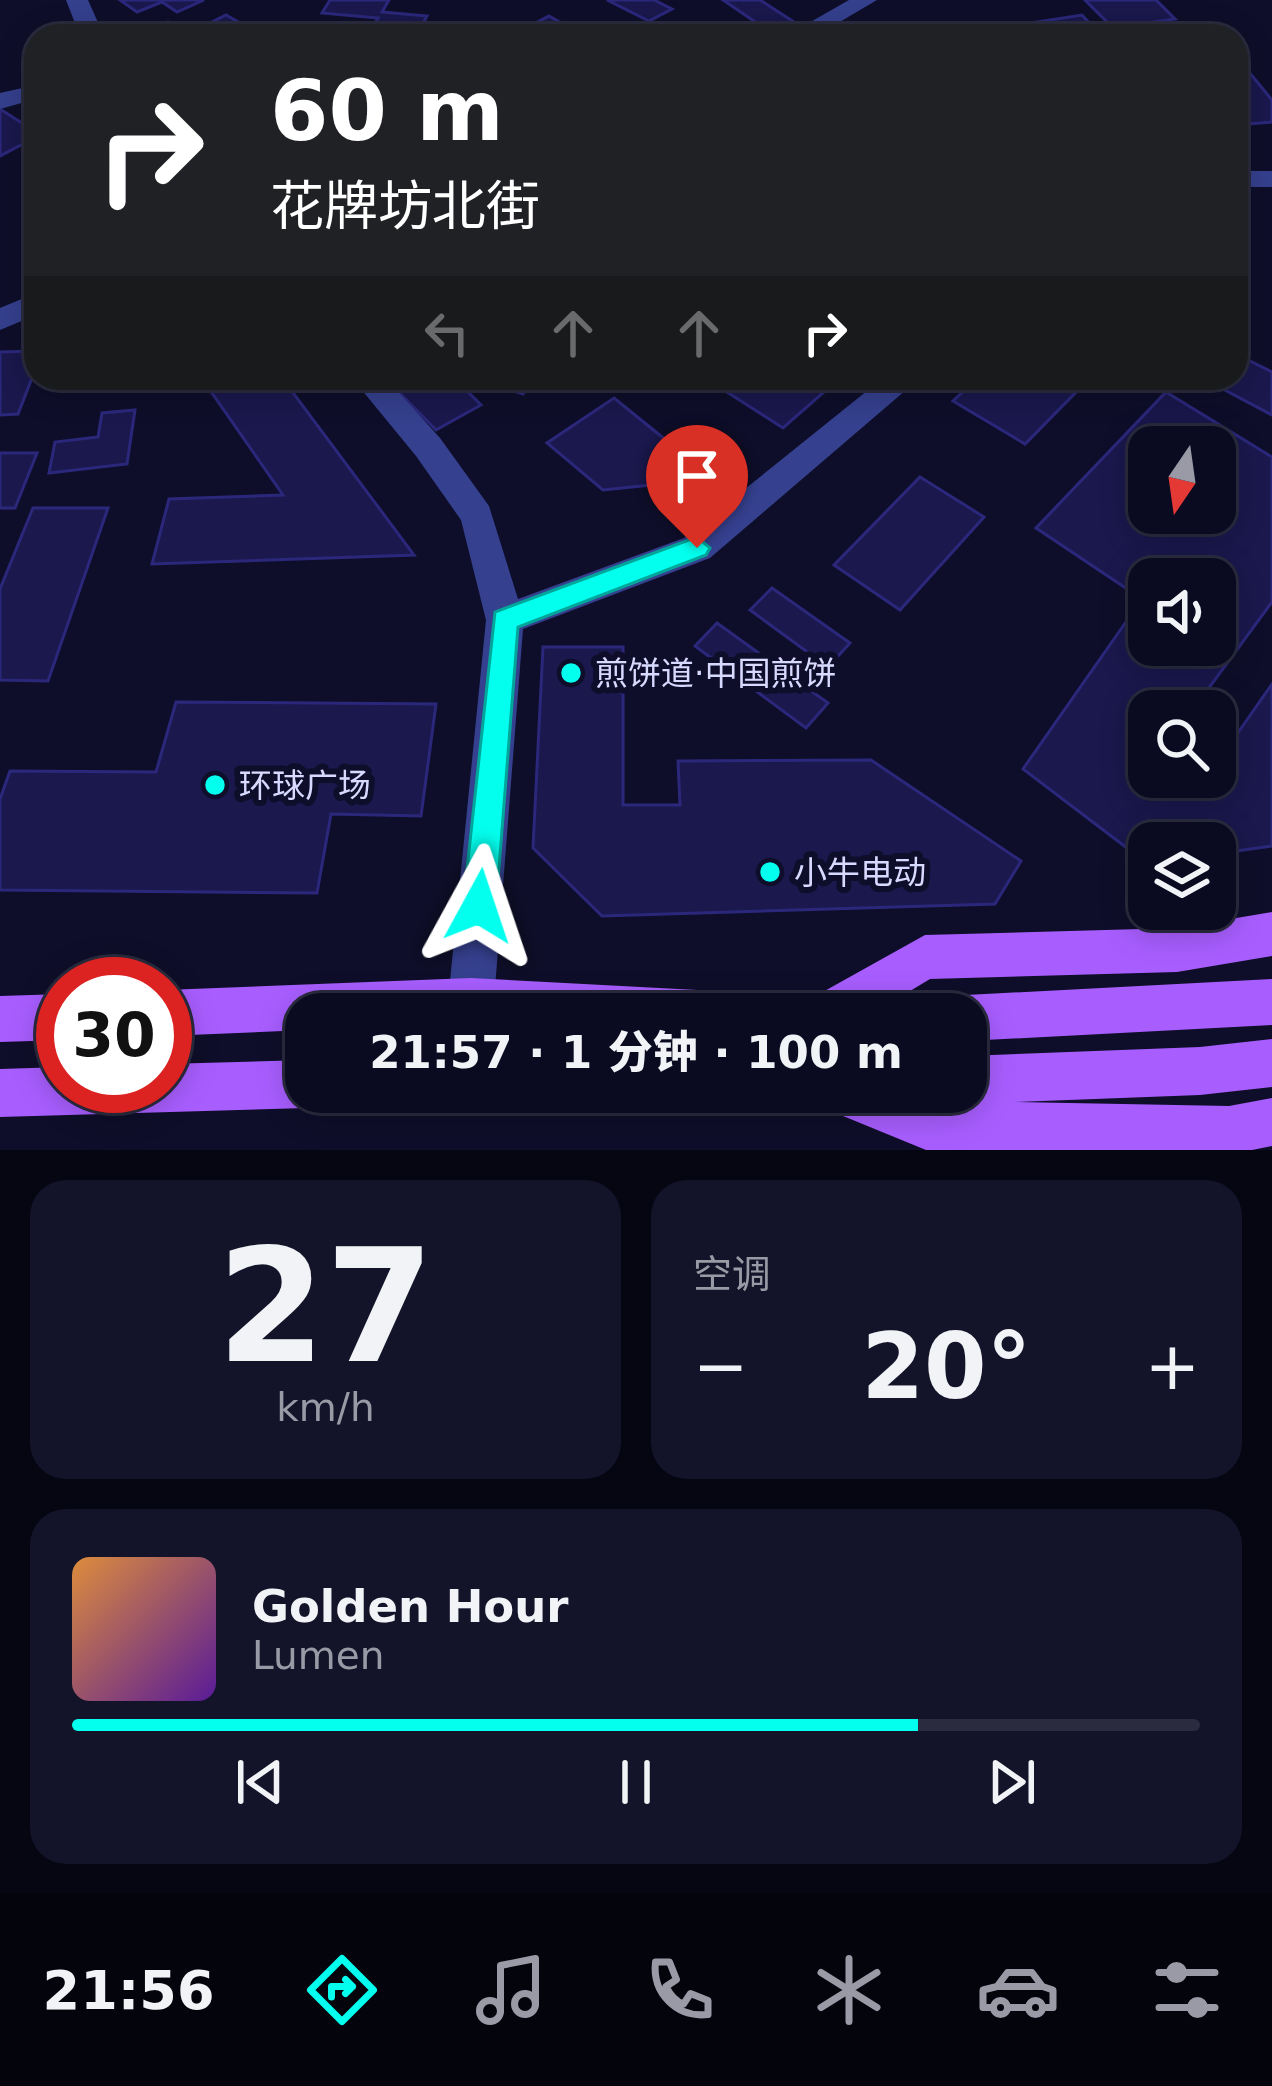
<!DOCTYPE html>
<html lang="zh">
<head>
<meta charset="utf-8">
<style>
	body { margin:0; font-family:"DejaVu Sans","Noto Sans SC",sans-serif; background:#131329; color:#f1f3f6; height:100vh; display:flex; flex-direction:column; font-size:45px; white-space:nowrap }
	* { box-sizing:border-box; margin:0 }
	p { font-size:39px; color:#999aa5 }
	.icon { flex:none; width:66px; height:66px; fill:none; stroke:currentColor; stroke-width:2; stroke-linecap:round; stroke-linejoin:round }
	.map { position:relative; height:1150px; overflow:hidden }
	.panel { display:flex; flex-direction:column; gap:30px; padding:30px; background:#060612; flex:1 }
	.panel>* { flex:none }
	.top-card { position:absolute; left:24px; top:24px; width:1224px; height:366px; border-radius:36px; box-shadow:0 6px 30px #0003,0 0 0 3px #2a2b3e; background:#202124; color:#fff; overflow:hidden }
	.needle { width:78px; rotate:193deg }
	.buttons { position:absolute; left:1128px; top:426px; display:grid; gap:24px }
	.buttons a { display:grid; place-items:center; width:108px; height:108px; border-radius:24px; background:#0a0a20; box-shadow:0 6px 30px #0003,0 0 0 3px #2a2b3e; font-size:60px }
	.speed { position:absolute; left:36px; top:957px; display:flex; gap:24px; font-size:60px; font-weight:700; text-align:center }
	.speed>* { display:grid; place-content:center; width:156px; height:156px; border-radius:50%; background:#0a0a20; box-shadow:0 6px 30px #0003,0 0 0 3px #2a2b3e; line-height:1 }
	.speed .limit { border:18px solid #d22; background:#fff; color:#111 }
	.pin { position:absolute; display:grid; place-items:center; width:102px; height:102px; color:#fff; margin:-123px -51px; border-radius:50% 50% 50% 0; rotate:-45deg; box-shadow:0 0 12px #0007 }
	.pin .icon { rotate:45deg }
	.me { position:absolute; width:132px; margin:-66px; rotate:5deg; stroke-linejoin:round; filter:drop-shadow(0 0 9px #0008) }
	.turn { display:flex; align-items:center; gap:42px; height:252px; padding:0 48px; font-size:54px }
	.turn .icon { width:156px; height:156px; stroke-width:2.5 }
	.turn b { display:block; font-size:84px; line-height:102px }
	.lanes { display:flex; align-items:center; height:114px; padding:0 48px; background:#0003; justify-content:center; gap:60px; direction:ltr }
	.lanes .off { opacity:.35 }
	.big { font-size:90px; font-weight:800; line-height:1.1 }
	.panel .card { flex:1; display:flex; flex-direction:column; justify-content:center; gap:18px; min-width:0; padding:0 42px; border-radius:36px; background:#131329 }
	.panel .dial { align-items:center; gap:0 }
	.dial b { font-size:156px; line-height:1 }
	.song { display:flex; align-items:center; gap:36px }
	.cover { width:144px; height:144px; border-radius:18px; background:linear-gradient(135deg,hsl(30 70% 55%),hsl(270 70% 35%)) }
	.played { height:12px; border-radius:6px; background:linear-gradient(90deg,#03ffee 75%,#2a2b3e 75%) }
	.keys { display:flex; justify-content:space-around; direction:ltr }
	.heat { display:flex; justify-content:space-between; align-items:center; font-size:66px; direction:ltr }
	.panel .tiles { flex:1; display:grid; gap:30px; grid-template-columns:1fr 1fr }
	.card:last-child { grid-column:span 2 }
	.trip { position:absolute; left:285px; top:993px; width:702px; height:120px; border-radius:36px; background:#0a0a20; box-shadow:0 6px 30px #0003,0 0 0 3px #2a2b3e; font-weight:800; line-height:120px; text-align:center }
	.dock { display:flex; height:192px; justify-content:space-around; align-items:center; background:#04040d; color:#999aa5 }
	.dock .icon { width:84px; height:84px }
	.dock .on { color:#03ffee }
	.dock b { font-size:54px; color:#f1f3f6 }
	.map>svg:first-child { display:block }
	.building { fill:#1a184d; stroke:#2b287c; stroke-width:3; fill-rule:evenodd }
	.lines { fill:none; stroke-linecap:round; stroke-linejoin:round }
	.minor { fill:#35408e; fill-rule:evenodd }
	.major { fill:#a85eff; fill-rule:evenodd }
	.route { fill:#03ffee; stroke:#02a69b; stroke-width:3 }
	.poi-dot { fill:#03ffee; stroke:#0e0e2a; stroke-width:4.5 }
	.labels { text-anchor:middle; dominant-baseline:central; stroke-width:12; stroke-linejoin:round; paint-order:stroke }
	.poi-label { font-size:33px; fill:#d7d9ff; stroke:#0e0e2a; text-anchor:start }
</style>
</head>
<body>
<div class="map">
<svg width="1272" height="1150" viewBox="0 0 1272 1150">
	<rect width="100%" height="100%" fill="#0e0e2a"/>
	<!-- building -->
	<g class="building">
		<path d="M120,0H204L177,12L162,2L137,12Z"/>
		<path d="M330,0H389L382,12L427,16L416,36H367L378,18L322,13Z"/>
		<path d="M607,0H654L672,9L649,21Z"/>
		<path d="M723,0H760L794,22L770,32Z"/>
		<path d="M1085,0H1156L1175,19L1113,28Z"/>
		<path d="M226,15L249,28L233,36H139L168,22L188,34Z"/>
		<path d="M1082,15L1101,36H947Z"/>
		<path d="M549,16L585,36H529L520,31Z"/>
		<path d="M1236,56L1272,100V122L1236,125Z"/>
		<path d="M0,109L36,132V137L0,156Z"/>
		<path d="M36,351V378H44H32L18,414L0,415V352Z"/>
		<path d="M1236,354L1272,372V415L1202,378H1236Z"/>
		<path d="M215,378H282L414,555L152,564L169,499L283,495L205,383Z"/>
		<path d="M385,378H454L481,405L436,430Z"/>
		<path d="M469,378H533L523,394Z"/>
		<path d="M705,378H840L783,428Z"/>
		<path d="M978,378H1090L1025,444L953,401Z"/>
		<path d="M1166,392L1272,457V602L1192,711H1149V777H1215V737L1230,744L1272,684V846L1215,854V843H1149L1148,864L1023,769L1142,599L1036,528ZM1149,447H1215V513H1149ZM1149,579H1215V645H1149Z"/>
		<path d="M614,398L688,458L651,485L603,490L547,443Z"/>
		<path d="M135,410L127,464L49,473L55,442L98,437L102,413Z"/>
		<path d="M0,453H37L15,508H0Z"/>
		<path d="M920,477L984,517L900,610L834,565Z"/>
		<path d="M33,508H108L48,681L0,680V589Z"/>
		<path d="M772,588L850,643L828,667L750,610Z"/>
		<path d="M717,623L828,703L806,728L695,646Z"/>
		<path d="M543,647H623V805H680L678,761L871,760L1021,861L995,904L602,916L533,848Z"/>
		<path d="M176,702L436,704L421,816L331,814L317,893L0,890V799L10,771L156,772Z"/>
	</g>
	<g class="lines">
		<!-- minor -->
		<g class="minor">
			<path d="M66,0H88L104,36H80Z"/>
			<path d="M849,0H877L816,36H786Z"/>
			<path d="M36,85V99L0,109V93Z"/>
			<rect x="1236" y="171" width="36" height="16"/>
			<path d="M36,293V315L0,330V308Z"/>
			<path d="M352,378H386L440,438L489,506L518,599L684,538L883,378H920L710,558L523,629L494,1001L489,1014H453L448,1001L486,620L461,520L416,456Z"/>
		</g>
		<!-- major -->
		<g class="major">
			<path d="M1272,912V956L1177,972L930,979L872,1014H805L812,998L925,935L1177,928Z"/>
			<path d="M471,978L716,991L732,998L739,1014H306V1030L165,1036V990Z"/>
			<path d="M1272,979V1025L966,1041V1014H945L950,1002L966,995Z"/>
			<path d="M63,994V1040L0,1042V996Z"/>
			<path d="M1272,1039V1087L1200,1095L1014,1102L1229,1106L1272,1098V1146L1252,1150H926L826,1109L819,1092H903L934,1105L965,1104L947,1092H966V1056L1200,1047Z"/>
			<path d="M306,1060V1092H327L323,1101L306,1108L0,1117V1069L63,1067V1086H165V1064Z"/>
		</g>
	</g>
	<!-- route -->
	<path class="route" d="M697,537L710,548L706,555L518,627L496,906L491,917L479,922L467,917L463,906L495,612Z"/>
	<!-- markers -->
	<g class="poi-dot">
		<circle cx="571" cy="673" r="12"/>
		<circle cx="215" cy="785" r="12"/>
		<circle cx="770" cy="872" r="12"/>
	</g>
	<g class="labels">
		<!-- poi labels -->
		<g class="poi-label">
			<text x="595" y="673">煎饼道·中国煎饼</text>
			<text x="239" y="785">环球广场</text>
			<text x="794" y="872">小牛电动</text>
		</g>
	</g>
</svg>
<div class="buttons">
<a><svg class="needle" viewBox="-14 -14 28 28"><path d="M0-13l5 13h-10z" fill="#e53935"/><path d="M0 13l5-13h-10z" fill="#999aa5"/></svg></a>
<a><svg class="icon" aria-label="sound" viewBox="0 0 24 24"><path d="M4 9h4l5-4v14l-5-4H4zM17 9q2 3 0 6"/></svg></a>
<a><svg class="icon" aria-label="search" viewBox="0 0 24 24"><circle cx="10" cy="10" r="6"/><path d="M15 15l6 6"/></svg></a>
<a><svg class="icon" aria-label="layers" viewBox="0 0 24 24"><path d="M12 4l9 5-9 5-9-5zM3 14l9 5 9-5"/></svg></a>
</div>
<div class="speed"><div class="limit">30</div></div>
<div class="pin" style="left:697px;top:548px;background:#d93025"><svg class="icon" aria-label="arrive" viewBox="0 0 24 24"><path d="M6 21V4h12l-3 4 3 4H6"/></svg></div>
<svg class="me" style="left:479px;top:906px" viewBox="-20 -20 40 40"><path d="M0-17L14 15 0 8-14 15z" fill="#03ffee" stroke="#fff" stroke-width="4"/></svg>
<div class="trip">21:57 · 1 分钟 · 100 m</div>
<div class="top-card">
<div class="turn"><svg class="icon" aria-label="right" viewBox="0 0 24 24"><path d="M7 20v-9h11M14 6l5 5-5 5"/></svg><div><b>60 m</b>花牌坊北街</div></div>
<div class="lanes"><svg class="icon off" aria-label="left" viewBox="0 0 24 24"><path d="M17 20v-9H6M10 6l-5 5 5 5"/></svg><svg class="icon off" aria-label="ahead" viewBox="0 0 24 24"><path d="M12 20V5M6 11l6-6 6 6"/></svg><svg class="icon off" aria-label="ahead" viewBox="0 0 24 24"><path d="M12 20V5M6 11l6-6 6 6"/></svg><svg class="icon" aria-label="right" viewBox="0 0 24 24"><path d="M7 20v-9h11M14 6l5 5-5 5"/></svg></div>
</div>
</div>
<section class="panel">
<div class="tiles">
<div class="card dial"><b>27</b><p>km/h</p></div>
<div class="card"><p>空调</p>
<div class="heat"><a>−</a><b class="big">20°</b><a>+</a></div>
</div>
<div class="card">
<div class="song"><i class="cover"></i><div><b>Golden Hour</b><p>Lumen</p></div></div>
<div class="played"></div>
<div class="keys"><svg class="icon" aria-label="previous" viewBox="0 0 24 24"><path d="M18 5L8 12l10 7zM5 5v14"/></svg><svg class="icon" aria-label="pause" viewBox="0 0 24 24"><path d="M8 5v14M16 5v14"/></svg><svg class="icon" aria-label="next" viewBox="0 0 24 24"><path d="M6 5l10 7-10 7zM19 5v14"/></svg></div>
</div>
</div>
</section>
<nav class="dock">
<b>21:56</b>
<svg class="icon on" aria-label="directions" viewBox="0 0 24 24"><path d="M12 3l9 9-9 9-9-9zM9 14v-3h6M13 9l2 2-2 2"/></svg>
<svg class="icon" aria-label="music" viewBox="0 0 24 24"><path d="M9 18V5l10-2v13"/><circle cx="6" cy="18" r="3"/><circle cx="16" cy="16" r="3"/></svg>
<svg class="icon" aria-label="phone" viewBox="0 0 24 24"><path d="M5 4h4l2 5-3 2q2 4 5 5l2-3 5 2v4C11 20 4 13 5 4z"/></svg>
<svg class="icon" aria-label="climate" viewBox="0 0 24 24"><path d="M12 3v18M4 7l16 10M4 17L20 7"/></svg>
<svg class="icon" aria-label="car" viewBox="0 0 24 24"><path d="M5 17H2v-5l4-1 3-4h7l3 4 3 1v5h-3M9 17h6M6 11h13"/><circle cx="7" cy="17" r="2"/><circle cx="17" cy="17" r="2"/></svg>
<svg class="icon" aria-label="filters" viewBox="0 0 24 24"><path d="M4 7h16M4 17h16"/><circle cx="9" cy="7" r="2"/><circle cx="15" cy="17" r="2"/></svg>
</nav>
</body>
</html>
